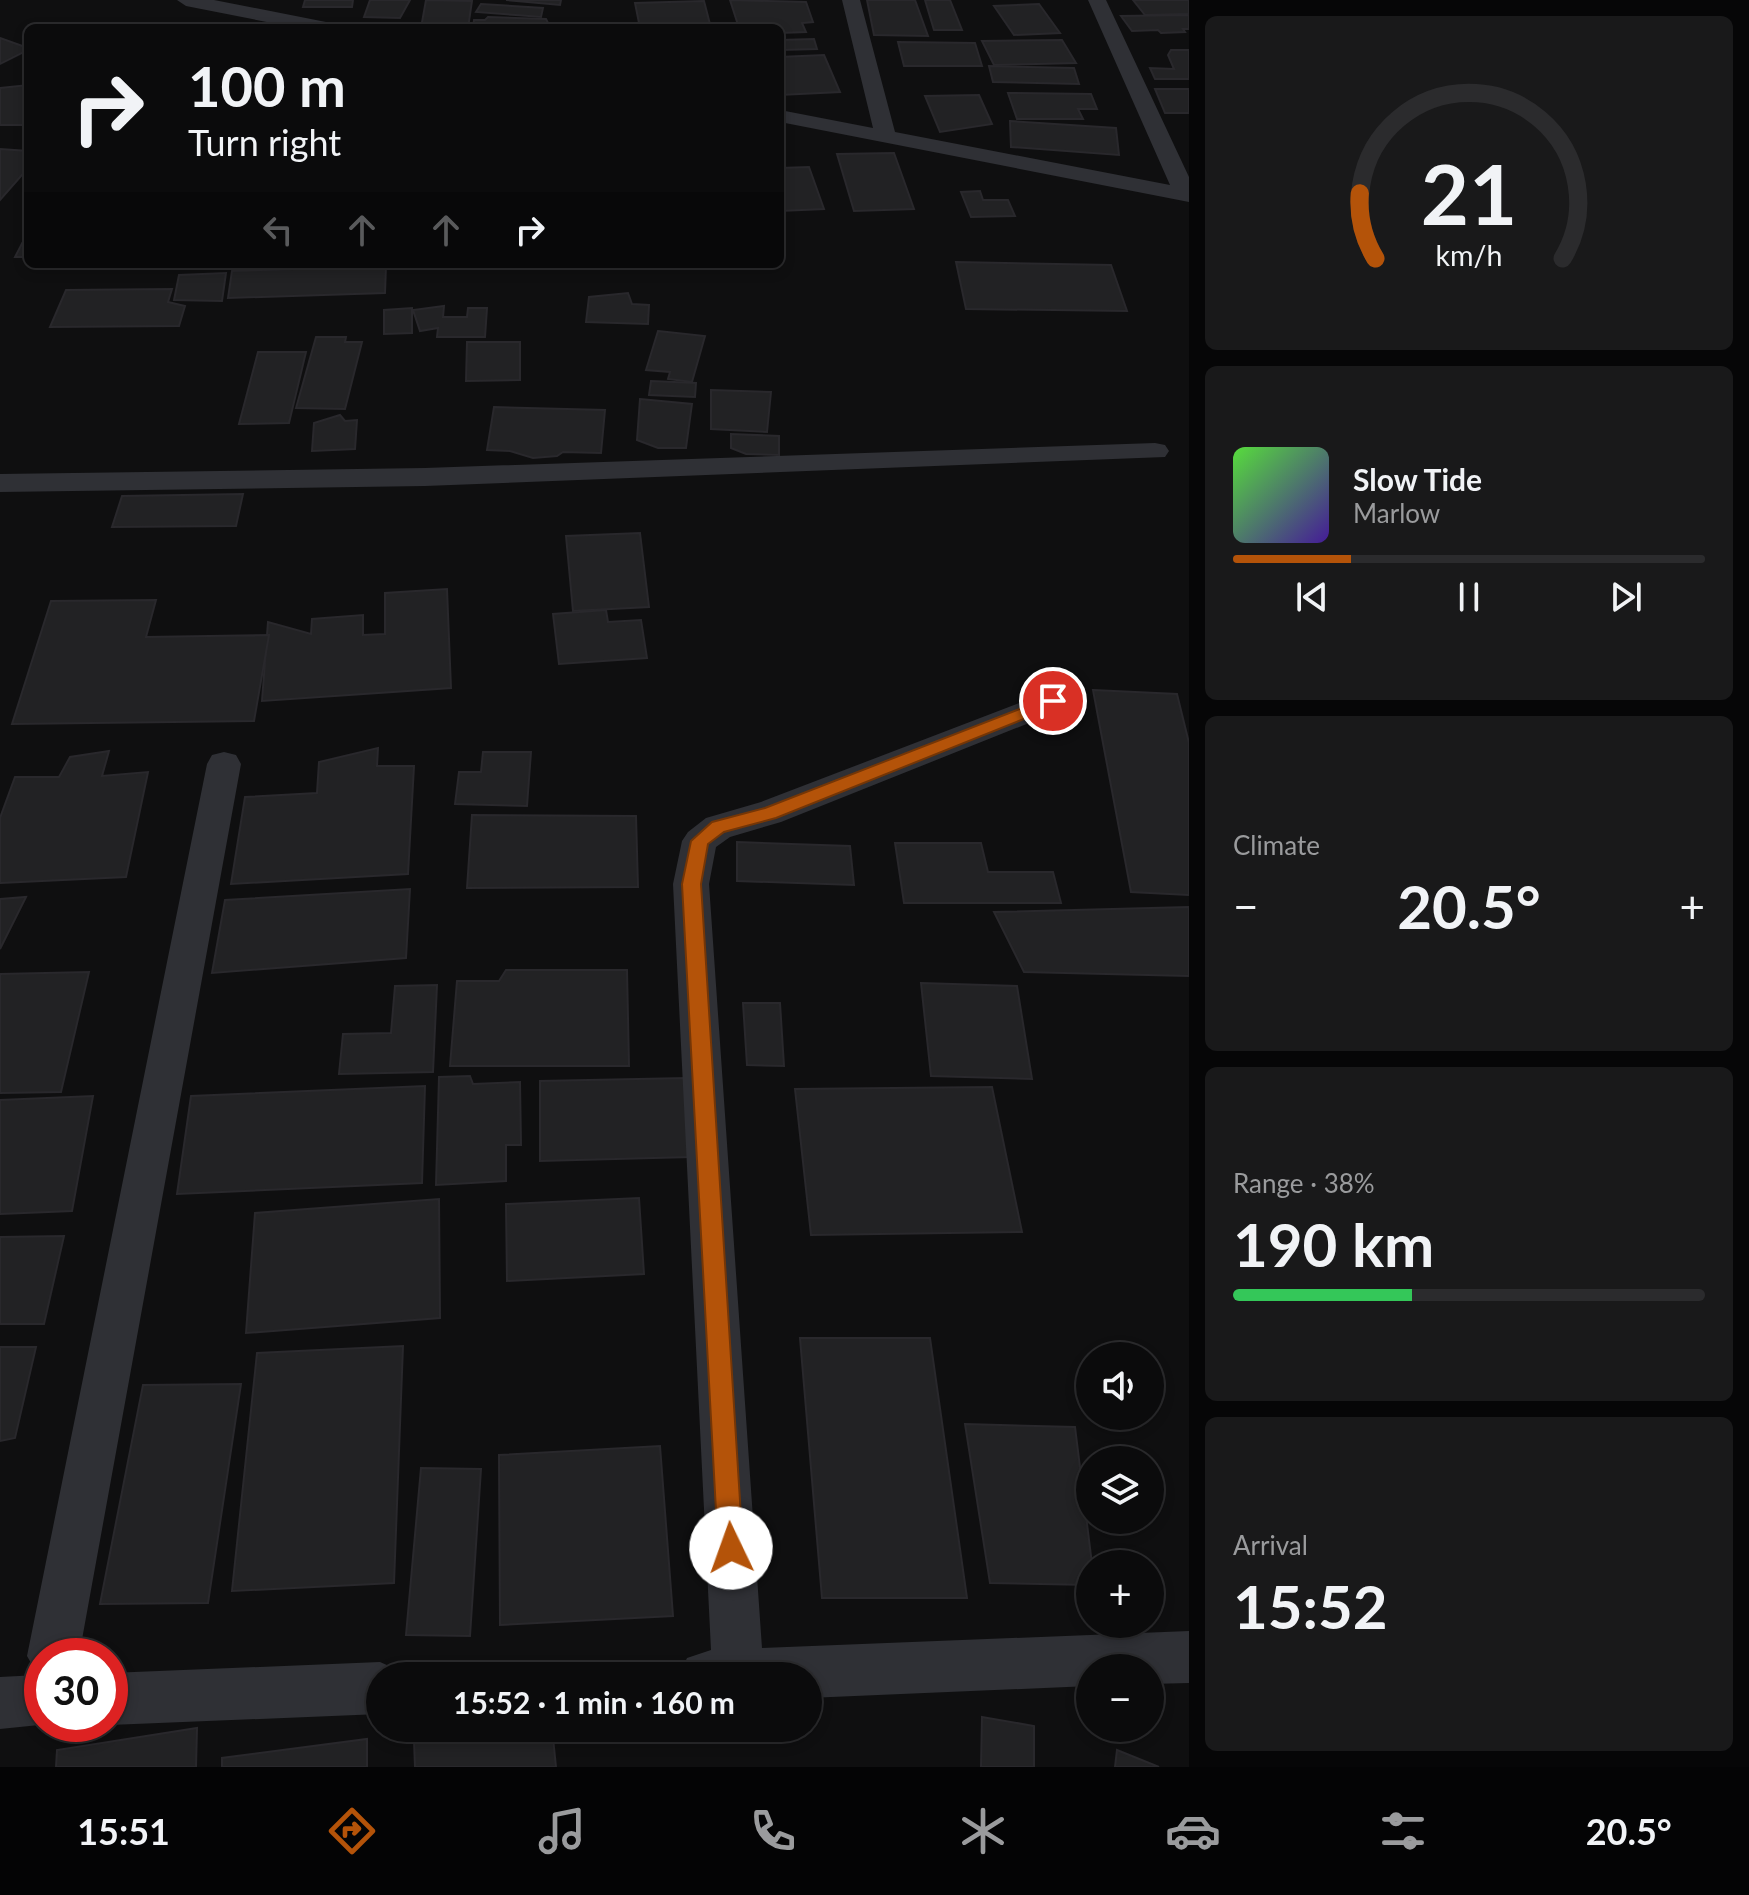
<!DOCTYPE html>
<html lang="en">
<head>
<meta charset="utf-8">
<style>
	body { margin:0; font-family:Lato,sans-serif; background:#19191a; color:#f1f3f6; height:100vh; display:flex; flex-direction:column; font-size:30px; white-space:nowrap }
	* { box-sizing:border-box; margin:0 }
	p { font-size:26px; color:#9a9b9d }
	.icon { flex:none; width:44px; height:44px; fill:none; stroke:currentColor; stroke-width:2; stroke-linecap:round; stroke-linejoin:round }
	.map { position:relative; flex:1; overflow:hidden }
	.sheet { display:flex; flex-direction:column; gap:16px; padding:16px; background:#060607; width:560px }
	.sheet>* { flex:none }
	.banner { position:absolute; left:24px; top:24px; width:760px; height:244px; border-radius:12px; box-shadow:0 4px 12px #0003,0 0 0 2px #2b2b2d; background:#0b0b0c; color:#f1f3f6; overflow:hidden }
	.fabs { position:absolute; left:1076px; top:1342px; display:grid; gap:16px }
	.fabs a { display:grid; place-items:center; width:88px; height:88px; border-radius:50%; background:#0b0b0c; box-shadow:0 4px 12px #0003,0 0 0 2px #2b2b2d; font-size:40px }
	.speed { position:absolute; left:24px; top:1638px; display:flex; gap:16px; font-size:40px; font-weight:700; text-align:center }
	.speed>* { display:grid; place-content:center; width:104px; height:104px; border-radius:50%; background:#0b0b0c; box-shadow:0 4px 12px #0003,0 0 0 2px #2b2b2d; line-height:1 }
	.speed .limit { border:12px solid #d22; background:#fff; color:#111 }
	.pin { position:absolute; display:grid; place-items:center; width:68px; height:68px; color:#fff; margin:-34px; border:4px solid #fff; border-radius:50%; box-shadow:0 2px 8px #0007 }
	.me { position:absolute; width:88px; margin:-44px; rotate:357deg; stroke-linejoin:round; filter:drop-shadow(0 0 6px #0008) }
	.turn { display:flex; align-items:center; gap:28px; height:168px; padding:0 32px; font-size:36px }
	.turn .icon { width:104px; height:104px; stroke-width:2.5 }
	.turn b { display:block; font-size:56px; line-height:68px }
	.lanes { display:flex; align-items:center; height:76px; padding:0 32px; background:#0003; justify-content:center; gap:40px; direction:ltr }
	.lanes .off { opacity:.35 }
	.big { font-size:60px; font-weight:700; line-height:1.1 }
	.sheet .tile { flex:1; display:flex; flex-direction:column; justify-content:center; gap:12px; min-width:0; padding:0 28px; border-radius:12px; background:#19191a }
	.sheet .dial { align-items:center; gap:0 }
	.dial svg { height:208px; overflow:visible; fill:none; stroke:#2b2b2d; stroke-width:7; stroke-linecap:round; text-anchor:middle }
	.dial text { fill:#f1f3f6; stroke:none }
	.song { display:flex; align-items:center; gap:24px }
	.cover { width:96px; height:96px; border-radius:12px; background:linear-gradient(135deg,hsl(110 70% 55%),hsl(260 70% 35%)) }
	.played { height:8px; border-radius:4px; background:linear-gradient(90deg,#b45309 25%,#2b2b2d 25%) }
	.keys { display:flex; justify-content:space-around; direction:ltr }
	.heat { display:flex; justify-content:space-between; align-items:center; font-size:44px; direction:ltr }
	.charge { height:12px; border-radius:6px; background:linear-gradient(90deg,#34c759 38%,#2b2b2d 0) }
	.trip { position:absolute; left:366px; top:1662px; width:456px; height:80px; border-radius:40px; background:#0b0b0c; box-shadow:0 4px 12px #0003,0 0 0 2px #2b2b2d; font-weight:700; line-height:80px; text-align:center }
	.menu { display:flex; height:128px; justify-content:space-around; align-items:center; background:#040405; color:#9a9b9d }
	.menu .icon { width:56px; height:56px }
	.menu .on { color:#b45309 }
	.menu b { font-size:36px; color:#f1f3f6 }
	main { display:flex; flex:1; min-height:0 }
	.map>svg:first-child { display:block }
	.building { fill:#222224; stroke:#29282c; stroke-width:2 }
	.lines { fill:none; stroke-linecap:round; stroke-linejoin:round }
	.minor { fill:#2f3035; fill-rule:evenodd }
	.route { fill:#b45309; stroke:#753606; stroke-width:2 }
</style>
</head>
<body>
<main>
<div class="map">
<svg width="1189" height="1767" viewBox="0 0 1189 1767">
	<rect width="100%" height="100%" fill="#0f0f10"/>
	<!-- building -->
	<g class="building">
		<path d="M305,0H353L352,7H303Z"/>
		<path d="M370,0H410L400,18L364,17Z"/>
		<path d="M426,0L472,1L468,28H421Z"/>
		<path d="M506,0H561L560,5Z"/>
		<path d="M730,0L806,2L813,22L802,23L806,32L780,33V28H739Z"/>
		<path d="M867,0H915L928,36L874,35Z"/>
		<path d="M925,0H950L962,30H934Z"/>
		<path d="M1133,0H1189V14L1145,15Z"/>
		<path d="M704,1L711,28H640L635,3Z"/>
		<path d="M481,4L543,8L541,17L516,15L476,12Z"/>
		<path d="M1039,4L1060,33L1014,35L994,6Z"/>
		<path d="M1189,15V29H1183L1185,32L1161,33L1158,30L1132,31L1121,16Z"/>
		<path d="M488,17L546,19L548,23H568V28H473L474,20H485Z"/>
		<path d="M0,38L28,48V50L0,64Z"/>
		<path d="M814,39L817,49L780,50V40Z"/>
		<path d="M1062,40L1076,63L994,65L982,41Z"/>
		<path d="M898,42L975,43L982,66H904Z"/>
		<path d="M1171,50H1189V79H1155L1150,68L1174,69L1168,55Z"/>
		<path d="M824,55L840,92L780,95V57Z"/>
		<path d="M989,66L1074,68L1079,84L993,82Z"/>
		<path d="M28,85V125H0V88Z"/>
		<path d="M1155,89H1189V113H1165Z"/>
		<path d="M1008,93L1091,94L1097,109H1078L1083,119H1017Z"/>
		<path d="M979,95L992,124L940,132L925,96Z"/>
		<path d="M1010,121L1116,128L1119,155L1011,147Z"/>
		<path d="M0,149L28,151V168L0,200Z"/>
		<path d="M894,153L914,209L854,211L837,154Z"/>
		<path d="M809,167L824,209L780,211V168Z"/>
		<path d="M980,191L983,200H1008L1015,216L971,217L961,192Z"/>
		<path d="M28,232V257H15Z"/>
		<path d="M956,262L1111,265L1127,311L966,309Z"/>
		<path d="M386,266L385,293L228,298L232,271Z"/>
		<path d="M226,273L222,301L174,300L179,275Z"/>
		<path d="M172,289L168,302L185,306L179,326L50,327L66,290Z"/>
		<path d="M628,293L632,304L649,305L648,324L586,322L589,297Z"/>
		<path d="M444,306L443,317H467L468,308H487L485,337H437L438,328L420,331L413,310Z"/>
		<path d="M412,308V333L384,334V310Z"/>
		<path d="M658,331L705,336L692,382L668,379L670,372L646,370Z"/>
		<path d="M316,337H346L345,342H362L345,409L296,408Z"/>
		<path d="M467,342H520V380L466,381Z"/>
		<path d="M258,352H306L289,423L239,424Z"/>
		<path d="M651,381L696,383L695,397L649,395Z"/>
		<path d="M711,390L771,392L767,432L711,429Z"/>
		<path d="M640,399L692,404L686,448H658L637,440Z"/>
		<path d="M494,407L605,410L601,453L563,452L557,456L533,458L510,451L487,450Z"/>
		<path d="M340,415L345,421L357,420L355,449L312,451L314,423Z"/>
		<path d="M731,434L779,436V455L746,454L731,448Z"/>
		<path d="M243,494L236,526L112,527L122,496Z"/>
		<path d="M640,533L649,607L573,611L566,536Z"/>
		<path d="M447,589L451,688L262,701L268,622L311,634L312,619L363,615V635L385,634V593Z"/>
		<path d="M156,600L146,637L269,635L254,721L12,724L51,601Z"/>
		<path d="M606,610L608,622L641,620L647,658L559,664L553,614Z"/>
		<path d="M1093,690L1177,694L1189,743V895L1131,892Z"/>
		<path d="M378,748L377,766H414L408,874L231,884L245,797L317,793L319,762Z"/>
		<path d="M109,751L102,776L148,772L126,877L0,883V818L15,777H59L70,757Z"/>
		<path d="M483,752H531L527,806L455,804L459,772H481Z"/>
		<path d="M472,815L636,816L638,887L467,888Z"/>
		<path d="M737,842L850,846L854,885L737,881Z"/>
		<path d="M895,843H981L988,872H1053L1061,903H904Z"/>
		<path d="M410,889L406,958L212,973L225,900Z"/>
		<path d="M26,897L0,949V899Z"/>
		<path d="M1189,907V976L1024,972L994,912Z"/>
		<path d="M506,970H627L629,1066H450L457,981H499Z"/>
		<path d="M89,972L61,1092L0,1093V974Z"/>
		<path d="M921,983L1017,986L1032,1079L931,1076Z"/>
		<path d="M437,985L433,1072L339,1074L343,1034L391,1033L395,986Z"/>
		<path d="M743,1003H780L784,1066L747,1065Z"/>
		<path d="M470,1076L473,1084L520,1082L521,1145H506V1181L436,1185L439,1077Z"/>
		<path d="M686,1078L691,1157L540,1161V1081Z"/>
		<path d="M425,1086L422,1183L177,1194L191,1096Z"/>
		<path d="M992,1087L1022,1232L811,1235L795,1089Z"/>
		<path d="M93,1096L72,1211L0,1214V1100Z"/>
		<path d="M639,1198L644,1274L507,1281L506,1204Z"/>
		<path d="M439,1199L440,1318L246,1333L255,1213Z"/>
		<path d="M64,1236L44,1324H0V1237Z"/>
		<path d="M800,1338H930L967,1598H822Z"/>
		<path d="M403,1346L394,1583L232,1591L257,1353Z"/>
		<path d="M0,1347H36L15,1438L0,1441Z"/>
		<path d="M241,1384L208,1603L100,1604L143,1385Z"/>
		<path d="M965,1424L1075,1427L1092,1564L1090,1585L990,1583Z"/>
		<path d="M660,1446L673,1616L500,1625L499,1455Z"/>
		<path d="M421,1468L481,1469L470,1636L406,1635Z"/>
		<path d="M982,1717L1034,1726V1767H981Z"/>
		<path d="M197,1728L196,1767H56L57,1750Z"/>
		<path d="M506,1728H552L556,1767H415L414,1741Z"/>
		<path d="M367,1739V1767H222V1758Z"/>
		<path d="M1117,1750L1159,1767H1115Z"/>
	</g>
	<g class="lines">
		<!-- minor -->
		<g class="minor">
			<path d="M177,0H214L326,22L336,28H297L186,6Z"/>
			<path d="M842,0H860L895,132L1170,185L1088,0H1106L1189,177V202L780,122V110L873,128Z"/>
			<path d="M1155,443L1165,445L1169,451L1165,457L425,486L0,492V474L425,468Z"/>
			<path d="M1053,690L1064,693L1069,701L1064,709L781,822L730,837L716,847L709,884L762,1648L1189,1631V1683L1150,1684V1668H1090V1686L808,1698V1676H679L687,1658L711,1650L673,884L682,841L688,832L706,818L761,802Z"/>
			<path d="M224,752L236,755L241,764L79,1656H42V1724H49L0,1729V1677L38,1675L27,1656L207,764L212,755Z"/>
			<path d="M380,1662L398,1670L401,1676H380V1714L110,1725L108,1724L110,1673Z"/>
		</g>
	</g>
	<!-- route -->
	<path class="route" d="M1053,696L1061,701L1059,705L776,818L724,832L708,844L701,884L743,1548L740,1557L731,1561L722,1557L718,1548L682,884L691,841L712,822L765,808Z"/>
</svg>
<div class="fabs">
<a><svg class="icon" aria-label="sound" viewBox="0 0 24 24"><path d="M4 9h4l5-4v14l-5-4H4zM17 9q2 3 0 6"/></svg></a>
<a><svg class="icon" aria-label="layers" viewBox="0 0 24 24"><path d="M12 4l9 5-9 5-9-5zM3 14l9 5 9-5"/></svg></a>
<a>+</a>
<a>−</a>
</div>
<div class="speed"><div class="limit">30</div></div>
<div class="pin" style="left:1053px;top:701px;background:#d93025"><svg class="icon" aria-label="arrive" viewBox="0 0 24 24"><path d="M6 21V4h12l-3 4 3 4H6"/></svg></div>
<svg class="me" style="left:731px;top:1548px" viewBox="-20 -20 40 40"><circle r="19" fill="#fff"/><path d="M0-13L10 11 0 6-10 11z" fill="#b45309"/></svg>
<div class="trip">15:52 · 1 min · 160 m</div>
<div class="banner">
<div class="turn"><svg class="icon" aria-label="right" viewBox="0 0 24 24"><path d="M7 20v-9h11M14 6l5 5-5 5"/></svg><div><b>100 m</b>Turn right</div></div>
<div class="lanes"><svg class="icon off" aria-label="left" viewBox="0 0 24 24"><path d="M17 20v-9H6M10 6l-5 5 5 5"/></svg><svg class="icon off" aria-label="ahead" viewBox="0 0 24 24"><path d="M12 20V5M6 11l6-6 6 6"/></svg><svg class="icon off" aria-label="ahead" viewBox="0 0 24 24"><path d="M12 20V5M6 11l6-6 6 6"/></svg><svg class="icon" aria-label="right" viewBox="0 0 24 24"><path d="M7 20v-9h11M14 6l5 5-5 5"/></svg></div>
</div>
</div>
<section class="sheet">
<div class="tile dial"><svg viewBox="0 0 100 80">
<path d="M14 69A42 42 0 1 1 86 69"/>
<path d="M14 69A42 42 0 0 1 8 44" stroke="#b45309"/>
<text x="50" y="56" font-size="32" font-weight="700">21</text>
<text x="50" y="72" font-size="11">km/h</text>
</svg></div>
<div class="tile">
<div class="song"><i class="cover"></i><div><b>Slow Tide</b><p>Marlow</p></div></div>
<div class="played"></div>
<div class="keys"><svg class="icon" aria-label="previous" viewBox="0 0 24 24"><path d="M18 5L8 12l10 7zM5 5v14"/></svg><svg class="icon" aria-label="pause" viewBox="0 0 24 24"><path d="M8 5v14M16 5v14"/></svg><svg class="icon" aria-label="next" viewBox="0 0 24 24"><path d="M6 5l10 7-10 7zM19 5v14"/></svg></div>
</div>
<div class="tile"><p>Climate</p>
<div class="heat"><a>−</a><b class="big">20.5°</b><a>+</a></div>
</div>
<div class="tile"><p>Range · 38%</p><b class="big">190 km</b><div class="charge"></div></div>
<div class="tile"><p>Arrival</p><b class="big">15:52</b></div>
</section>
</main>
<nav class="menu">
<b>15:51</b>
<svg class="icon on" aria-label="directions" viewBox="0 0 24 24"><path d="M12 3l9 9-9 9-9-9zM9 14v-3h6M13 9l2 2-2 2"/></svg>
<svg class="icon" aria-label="music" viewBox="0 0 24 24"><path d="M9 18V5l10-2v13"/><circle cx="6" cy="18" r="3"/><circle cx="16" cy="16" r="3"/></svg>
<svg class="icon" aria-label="phone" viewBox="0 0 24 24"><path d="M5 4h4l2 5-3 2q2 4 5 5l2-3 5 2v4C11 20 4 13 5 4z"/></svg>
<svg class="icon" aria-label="climate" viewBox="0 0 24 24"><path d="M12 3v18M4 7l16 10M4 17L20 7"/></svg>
<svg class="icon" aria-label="car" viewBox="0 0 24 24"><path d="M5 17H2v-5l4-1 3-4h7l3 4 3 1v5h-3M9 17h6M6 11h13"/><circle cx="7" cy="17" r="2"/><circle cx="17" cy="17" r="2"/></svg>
<svg class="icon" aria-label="filters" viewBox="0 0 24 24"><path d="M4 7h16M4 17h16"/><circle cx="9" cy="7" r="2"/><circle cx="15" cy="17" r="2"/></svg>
<b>20.5°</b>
</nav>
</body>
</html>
